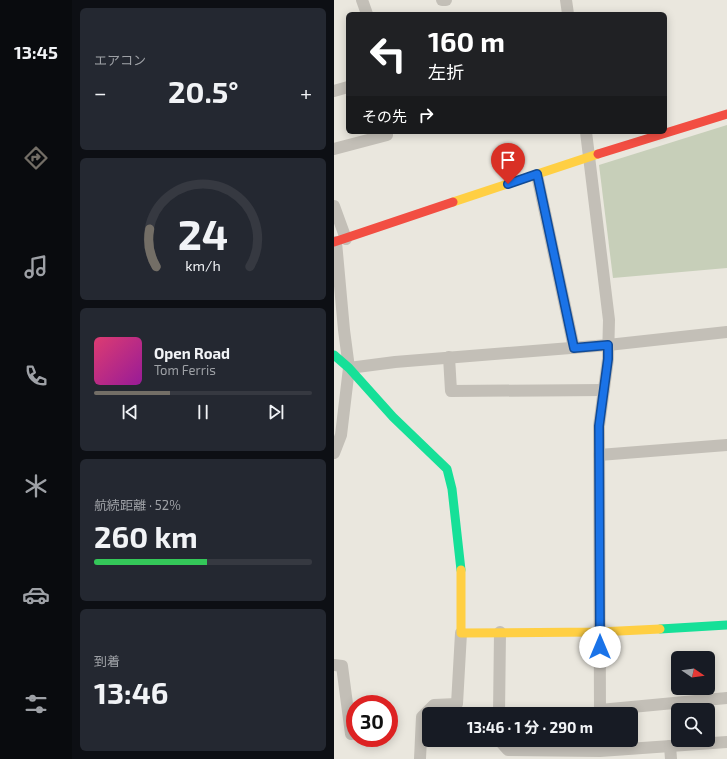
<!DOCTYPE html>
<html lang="ja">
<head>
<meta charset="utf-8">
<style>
	body { margin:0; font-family:"Exo 2","Noto Sans JP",sans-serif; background:#242831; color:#f1f3f6; height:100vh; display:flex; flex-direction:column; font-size:15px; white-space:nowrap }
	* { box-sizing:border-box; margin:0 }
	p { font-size:13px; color:#9ea1a6 }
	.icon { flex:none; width:22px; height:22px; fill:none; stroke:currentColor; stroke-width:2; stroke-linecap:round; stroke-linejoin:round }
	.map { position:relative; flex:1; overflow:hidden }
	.details { display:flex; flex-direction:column; gap:8px; padding:8px; background:#0d0f14; width:262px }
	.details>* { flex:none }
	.top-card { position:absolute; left:12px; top:12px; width:321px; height:122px; border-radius:6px; box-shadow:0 2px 10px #0003; background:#202124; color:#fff; overflow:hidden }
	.needle { width:26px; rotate:103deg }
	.fabs { position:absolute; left:337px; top:651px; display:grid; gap:8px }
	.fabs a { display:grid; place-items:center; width:44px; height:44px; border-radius:6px; background:#171b24; box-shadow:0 2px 10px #0003; font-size:20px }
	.speed { position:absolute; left:12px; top:695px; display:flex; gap:8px; font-size:20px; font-weight:700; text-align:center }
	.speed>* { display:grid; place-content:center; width:52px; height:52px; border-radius:50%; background:#171b24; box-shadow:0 2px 10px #0003; line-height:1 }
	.speed .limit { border:6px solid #d22; background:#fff; color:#111 }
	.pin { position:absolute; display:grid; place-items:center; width:34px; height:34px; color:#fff; margin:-41px -17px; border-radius:50% 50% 50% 0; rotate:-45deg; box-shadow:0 0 4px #0007 }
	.pin .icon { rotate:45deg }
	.me { position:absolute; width:44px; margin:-22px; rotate:0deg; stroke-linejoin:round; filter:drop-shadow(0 0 3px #0008) }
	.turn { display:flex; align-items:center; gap:14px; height:84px; padding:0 16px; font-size:18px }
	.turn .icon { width:52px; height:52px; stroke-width:2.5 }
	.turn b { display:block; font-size:28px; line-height:34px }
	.then { display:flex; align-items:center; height:38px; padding:0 16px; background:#0003; gap:8px; font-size:15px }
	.big { font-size:30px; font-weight:700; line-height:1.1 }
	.details .widget { flex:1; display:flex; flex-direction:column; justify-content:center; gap:6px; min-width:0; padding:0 14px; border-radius:6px; background:#242831 }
	.details .dial { align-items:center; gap:0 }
	.dial svg { height:104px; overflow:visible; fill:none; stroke:#363941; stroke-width:7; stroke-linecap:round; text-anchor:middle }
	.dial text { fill:#f1f3f6; stroke:none }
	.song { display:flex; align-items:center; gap:12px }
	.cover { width:48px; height:48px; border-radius:6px; background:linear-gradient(135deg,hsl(340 70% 55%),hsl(300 70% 35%)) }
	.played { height:4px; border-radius:2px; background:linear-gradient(90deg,#736e66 35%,#363941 35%) }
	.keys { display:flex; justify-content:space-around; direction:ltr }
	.heat { display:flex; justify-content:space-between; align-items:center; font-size:22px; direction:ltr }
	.charge { height:6px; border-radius:3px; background:linear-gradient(90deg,#34c759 52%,#363941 0) }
	.trip { position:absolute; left:88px; top:707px; width:216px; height:40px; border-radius:6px; background:#171b24; box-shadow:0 2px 10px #0003; font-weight:700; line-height:40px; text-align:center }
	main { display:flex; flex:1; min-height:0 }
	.menu { display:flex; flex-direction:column; width:72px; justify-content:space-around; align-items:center; background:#090b0e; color:#9ea1a6 }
	.menu .icon { width:28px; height:28px }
	.menu .selected { color:#736e66 }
	.menu b { font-size:18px; color:#f1f3f6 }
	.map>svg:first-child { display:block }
	.green { fill:#c7cfb9 }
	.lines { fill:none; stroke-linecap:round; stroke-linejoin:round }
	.street { stroke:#c3bfb7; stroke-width:12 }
	.fast { stroke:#16e098; stroke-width:9 }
	.slow { stroke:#ffcf43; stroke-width:9 }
	.jam { stroke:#f24e42; stroke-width:9 }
	.route-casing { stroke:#114b97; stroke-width:10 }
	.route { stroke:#1a73e8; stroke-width:7 }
</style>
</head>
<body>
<main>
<nav class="menu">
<b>13:45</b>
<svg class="icon selected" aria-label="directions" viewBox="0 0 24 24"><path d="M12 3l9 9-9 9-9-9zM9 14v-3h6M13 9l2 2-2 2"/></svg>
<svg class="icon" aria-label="music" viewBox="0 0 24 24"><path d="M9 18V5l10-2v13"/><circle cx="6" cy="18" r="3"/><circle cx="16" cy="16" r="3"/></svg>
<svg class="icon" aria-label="phone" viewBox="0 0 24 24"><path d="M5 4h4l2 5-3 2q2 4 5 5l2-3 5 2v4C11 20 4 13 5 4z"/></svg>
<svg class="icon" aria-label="climate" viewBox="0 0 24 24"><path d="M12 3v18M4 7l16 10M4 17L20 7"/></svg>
<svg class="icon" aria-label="car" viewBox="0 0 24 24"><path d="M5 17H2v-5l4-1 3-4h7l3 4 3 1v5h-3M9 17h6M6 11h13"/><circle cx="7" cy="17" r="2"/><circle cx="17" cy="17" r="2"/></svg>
<svg class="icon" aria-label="filters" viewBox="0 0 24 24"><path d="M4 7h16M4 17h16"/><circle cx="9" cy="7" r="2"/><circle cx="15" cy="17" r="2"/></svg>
</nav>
<section class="details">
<div class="widget"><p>エアコン</p>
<div class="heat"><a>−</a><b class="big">20.5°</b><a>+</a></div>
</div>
<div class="widget dial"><svg viewBox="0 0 100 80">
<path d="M14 69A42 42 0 1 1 86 69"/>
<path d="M14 69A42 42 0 0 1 9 40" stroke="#736e66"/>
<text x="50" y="56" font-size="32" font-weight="700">24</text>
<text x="50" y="72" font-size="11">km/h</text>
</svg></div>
<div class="widget">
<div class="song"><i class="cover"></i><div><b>Open Road</b><p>Tom Ferris</p></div></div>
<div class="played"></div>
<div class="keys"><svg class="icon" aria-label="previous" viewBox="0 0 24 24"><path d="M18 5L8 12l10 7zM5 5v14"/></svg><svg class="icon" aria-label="pause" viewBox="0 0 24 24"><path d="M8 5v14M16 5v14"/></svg><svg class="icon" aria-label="next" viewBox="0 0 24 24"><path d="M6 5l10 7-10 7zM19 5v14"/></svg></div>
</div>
<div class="widget"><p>航続距離 · 52%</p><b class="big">260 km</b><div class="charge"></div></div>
<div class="widget"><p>到着</p><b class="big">13:46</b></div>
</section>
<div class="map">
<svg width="393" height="759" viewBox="0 0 393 759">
	<rect width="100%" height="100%" fill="#eae7de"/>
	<!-- green -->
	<path class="green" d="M393,125V268L279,278L265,165Z"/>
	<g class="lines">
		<!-- street -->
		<g class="street">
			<path d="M28,0L33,14"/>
			<path d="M108,0H112"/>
			<path d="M232,0L234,14"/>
			<path d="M0,91L14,87"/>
			<path d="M252,132L275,320L274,359L265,426L266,714"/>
			<path d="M0,149L53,135"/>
			<path d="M203,175L240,348"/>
			<path d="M0,206L12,239"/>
			<path d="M115,357L117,391L270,390"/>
			<path d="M15,368L61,362L274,345L393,332"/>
			<path d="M0,453L7,435L15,368L10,330L2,242"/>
			<path d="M265,455L393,445"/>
			<path d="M0,665L8,666L17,734"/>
			<path d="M266,710L393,698"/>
			<path d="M165,714L166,632"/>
			<path d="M165,740L174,750L266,751L393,742"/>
			<path d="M336,746L337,759"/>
			<path d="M86,759L88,717L100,705L123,704L127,633"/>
		</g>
		<!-- fast -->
		<g class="fast">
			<path d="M0,355L15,368L59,417L113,469L118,489L127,570"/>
			<path d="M326,629L393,625"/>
		</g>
		<!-- slow -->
		<g class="slow">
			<path d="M119,202L264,154"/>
			<path d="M127,570V633L265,632L326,629"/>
		</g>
		<!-- jam -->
		<g class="jam">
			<path d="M264,154L393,114"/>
			<path d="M0,242L119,202"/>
		</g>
	</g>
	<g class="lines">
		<!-- route casing -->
		<g class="route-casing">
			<path id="route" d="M174,184L203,174L240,348L274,345V359L265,426L266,647"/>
		</g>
		<!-- route -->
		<use href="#route" class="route"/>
	</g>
</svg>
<div class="fabs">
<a><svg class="needle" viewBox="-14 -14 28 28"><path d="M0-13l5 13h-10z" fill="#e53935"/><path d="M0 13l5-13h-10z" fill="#9ea1a6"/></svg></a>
<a><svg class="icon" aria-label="search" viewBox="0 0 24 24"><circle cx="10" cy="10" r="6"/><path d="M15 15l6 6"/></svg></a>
</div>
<div class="speed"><div class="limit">30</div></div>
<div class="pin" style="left:174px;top:184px;background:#d93025"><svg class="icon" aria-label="arrive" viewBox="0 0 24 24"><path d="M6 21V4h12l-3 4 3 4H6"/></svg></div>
<svg class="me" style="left:266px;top:647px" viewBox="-20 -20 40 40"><circle r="19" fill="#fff"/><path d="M0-13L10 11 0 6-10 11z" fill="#1a73e8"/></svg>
<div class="trip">13:46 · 1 分 · 290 m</div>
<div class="top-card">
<div class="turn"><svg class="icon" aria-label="left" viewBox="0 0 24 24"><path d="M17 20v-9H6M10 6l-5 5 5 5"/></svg><div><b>160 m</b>左折</div></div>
<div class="then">その先<svg class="icon" aria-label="right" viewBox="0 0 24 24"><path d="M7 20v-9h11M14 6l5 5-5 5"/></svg></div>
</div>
</div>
</main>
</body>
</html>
